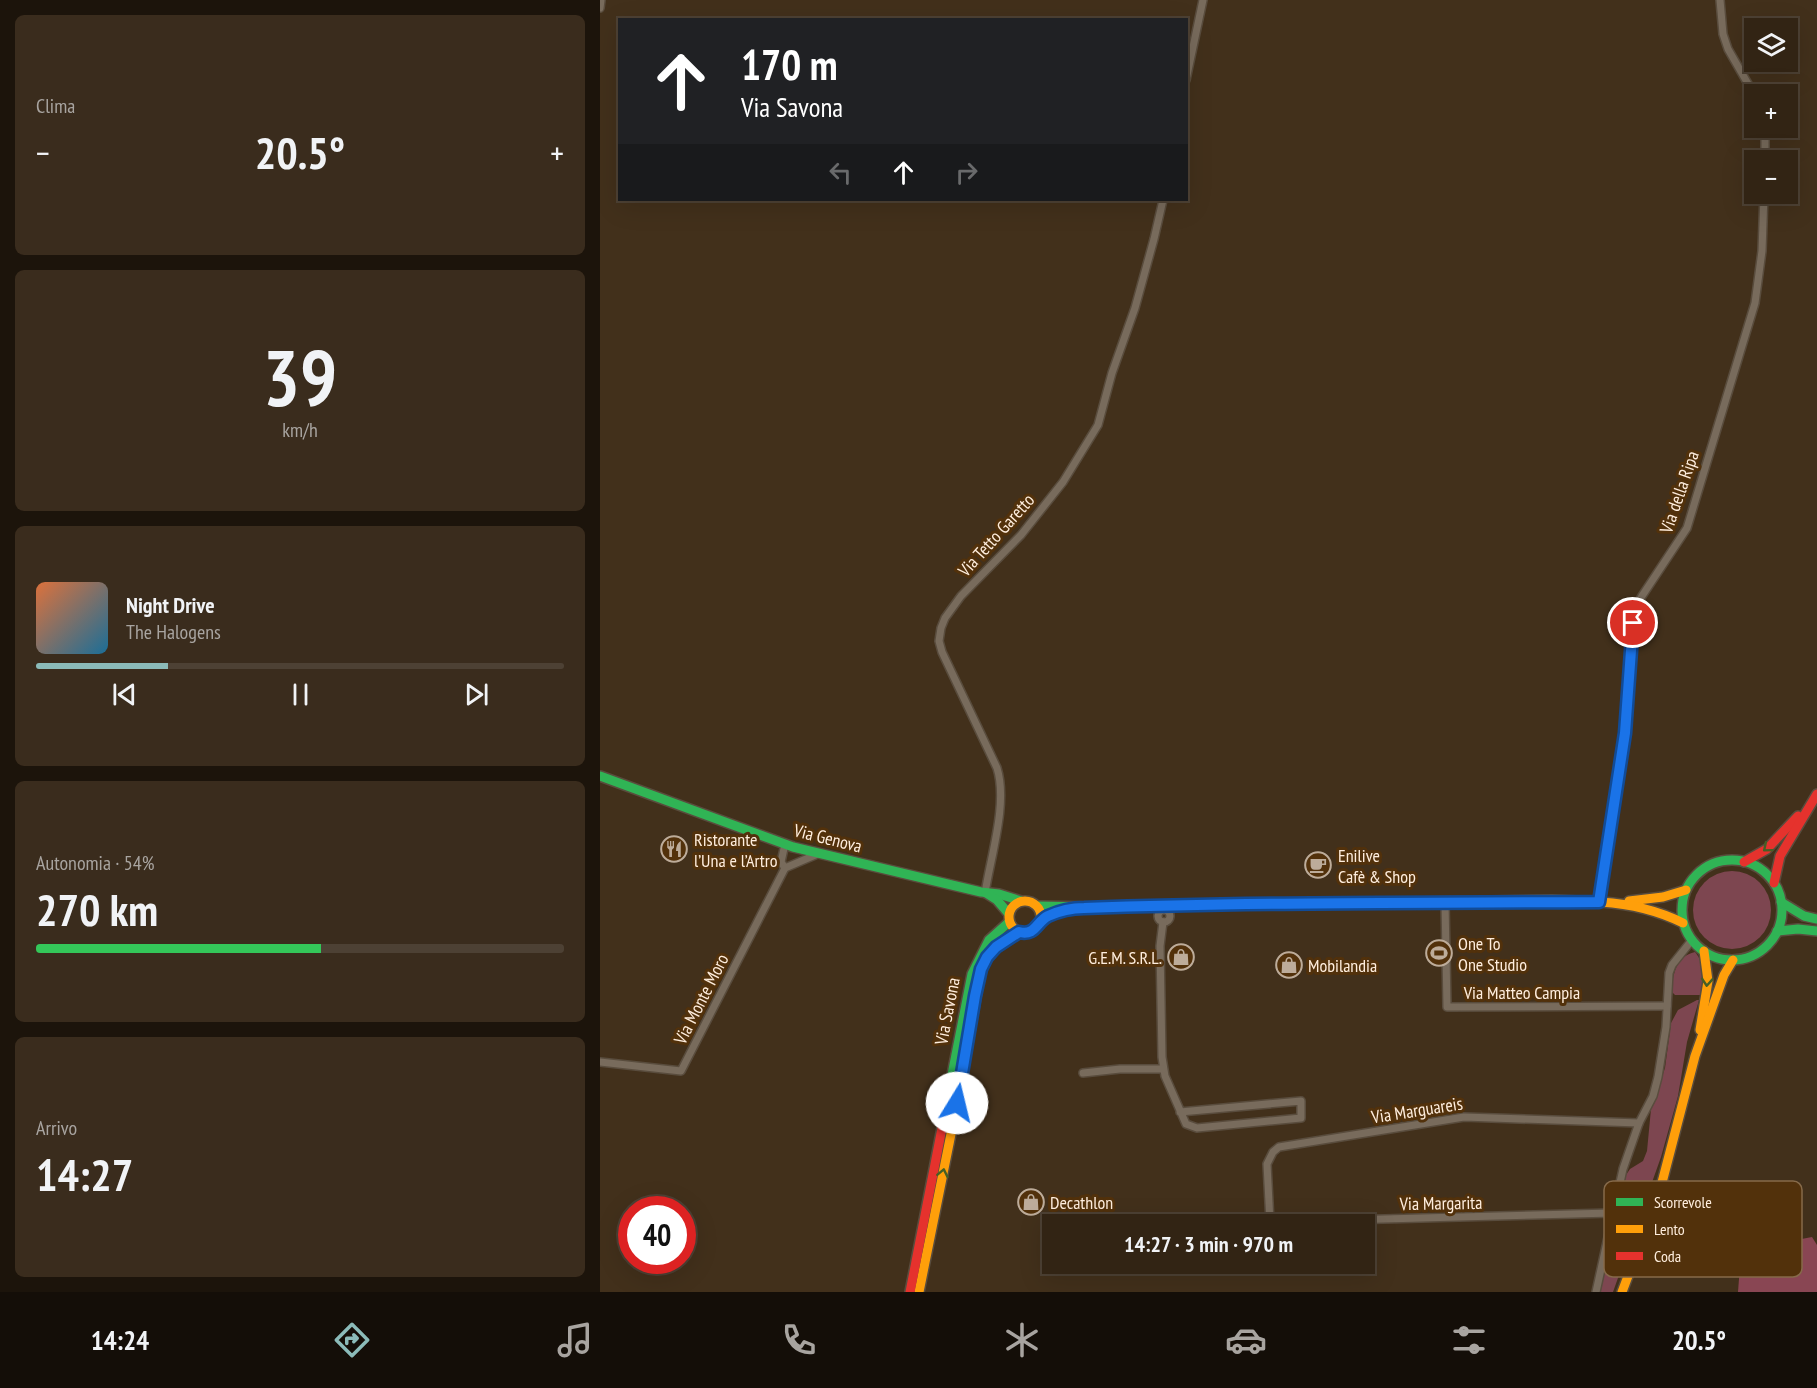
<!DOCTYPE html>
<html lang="it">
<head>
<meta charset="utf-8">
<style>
	body { margin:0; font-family:"PT Sans Narrow",sans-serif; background:#3a2c1d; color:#f1f3f6; height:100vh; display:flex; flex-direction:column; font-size:22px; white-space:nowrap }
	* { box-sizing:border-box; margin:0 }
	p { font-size:20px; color:#a8a4a0 }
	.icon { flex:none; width:33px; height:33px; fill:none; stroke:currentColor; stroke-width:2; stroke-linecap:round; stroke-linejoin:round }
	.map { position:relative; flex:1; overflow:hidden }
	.sheet { display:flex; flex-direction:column; gap:15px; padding:15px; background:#1c140b; width:600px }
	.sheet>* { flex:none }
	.banner { position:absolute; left:18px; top:18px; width:570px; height:183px; border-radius:0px; box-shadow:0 6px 24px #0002,0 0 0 2px #4d4134; background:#202124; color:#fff; overflow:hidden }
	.fabs { position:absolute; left:1144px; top:18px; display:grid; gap:12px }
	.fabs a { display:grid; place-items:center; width:54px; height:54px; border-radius:0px; background:#322414; box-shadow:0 6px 24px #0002,0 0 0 2px #4d4134; font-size:30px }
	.speed { position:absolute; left:18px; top:1196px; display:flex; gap:12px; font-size:30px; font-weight:700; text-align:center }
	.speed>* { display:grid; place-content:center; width:78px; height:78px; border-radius:50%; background:#322414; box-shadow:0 6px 24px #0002,0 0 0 2px #4d4134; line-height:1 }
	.speed .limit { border:9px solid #d22; background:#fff; color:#111 }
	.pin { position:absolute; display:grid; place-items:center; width:51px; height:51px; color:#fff; margin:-26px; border:3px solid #fff; border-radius:50%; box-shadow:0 2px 6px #0007 }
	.me { position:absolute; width:66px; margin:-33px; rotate:9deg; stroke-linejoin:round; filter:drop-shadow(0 0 4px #0008) }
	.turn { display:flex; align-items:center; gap:21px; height:126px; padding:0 24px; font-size:27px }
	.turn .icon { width:78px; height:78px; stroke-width:2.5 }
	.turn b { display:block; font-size:42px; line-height:51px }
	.lanes { display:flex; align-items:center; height:57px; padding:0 24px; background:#0003; justify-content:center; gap:30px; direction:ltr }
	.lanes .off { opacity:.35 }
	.big { font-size:45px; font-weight:700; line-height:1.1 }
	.sheet .card { flex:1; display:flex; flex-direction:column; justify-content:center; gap:9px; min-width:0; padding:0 21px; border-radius:9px; background:#3a2c1d }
	.sheet .dial { align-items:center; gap:0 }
	.dial b { font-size:78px; line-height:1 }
	.song { display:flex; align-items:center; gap:18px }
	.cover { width:72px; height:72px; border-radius:9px; background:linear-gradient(135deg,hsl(20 70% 55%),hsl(200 70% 35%)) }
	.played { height:6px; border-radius:3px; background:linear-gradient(90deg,#8bbbb9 25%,#4d4134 25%) }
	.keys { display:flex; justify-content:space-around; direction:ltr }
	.heat { display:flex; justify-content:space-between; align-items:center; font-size:33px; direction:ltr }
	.charge { height:9px; border-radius:4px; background:linear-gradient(90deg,#34c759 54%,#4d4134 0) }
	.trip { position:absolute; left:442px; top:1214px; width:333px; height:60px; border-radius:0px; background:#322414; box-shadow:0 6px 24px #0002,0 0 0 2px #4d4134; font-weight:700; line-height:60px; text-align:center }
	.tabs { display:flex; height:96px; justify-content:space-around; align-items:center; background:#140e08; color:#a8a4a0 }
	.tabs .icon { width:42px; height:42px }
	.tabs .current { color:#8bbbb9 }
	.tabs b { font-size:27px; color:#f1f3f6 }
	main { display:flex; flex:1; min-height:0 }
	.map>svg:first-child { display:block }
	.green { fill:#7d4650 }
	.forest { fill:#894653 }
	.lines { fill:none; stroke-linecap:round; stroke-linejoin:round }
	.street-casing { stroke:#594c3d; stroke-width:10 }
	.fast-casing { stroke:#594c3d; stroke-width:12 }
	.slow-casing { stroke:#594c3d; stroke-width:12 }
	.jam-casing { stroke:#594c3d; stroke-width:12 }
	.street { stroke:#786b5c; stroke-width:7 }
	.fast { stroke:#30b455; stroke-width:9 }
	.slow { stroke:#ff9f0a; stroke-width:9 }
	.jam { stroke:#e5322d; stroke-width:9 }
	.oneway { stroke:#465f25 }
	.route-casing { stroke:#114b97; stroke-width:15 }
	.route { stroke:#1a73e8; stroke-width:10 }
	.labels { text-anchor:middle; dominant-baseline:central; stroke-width:6; stroke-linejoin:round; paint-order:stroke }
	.street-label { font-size:18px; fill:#ffeede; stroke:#52310b }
	.poi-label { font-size:18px; fill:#ffeede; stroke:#52310b; text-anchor:start }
	.key { fill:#52310b; stroke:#866a4a; stroke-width:1.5 }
	.key-label { font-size:16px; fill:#ffeede }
</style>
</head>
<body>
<main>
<section class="sheet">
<div class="card"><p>Clima</p>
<div class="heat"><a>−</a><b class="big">20.5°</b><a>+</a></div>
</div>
<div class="card dial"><b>39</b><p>km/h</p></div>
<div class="card">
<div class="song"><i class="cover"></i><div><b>Night Drive</b><p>The Halogens</p></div></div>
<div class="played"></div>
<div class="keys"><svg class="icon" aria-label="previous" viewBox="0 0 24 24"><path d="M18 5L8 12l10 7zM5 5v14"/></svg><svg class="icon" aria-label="pause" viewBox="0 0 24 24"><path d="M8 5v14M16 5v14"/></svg><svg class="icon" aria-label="next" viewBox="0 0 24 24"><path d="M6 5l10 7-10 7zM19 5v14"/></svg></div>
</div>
<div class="card"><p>Autonomia · 54%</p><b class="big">270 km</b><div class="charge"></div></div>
<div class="card"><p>Arrivo</p><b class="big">14:27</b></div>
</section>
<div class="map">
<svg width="1217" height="1292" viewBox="0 0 1217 1292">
	<rect width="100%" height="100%" fill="#42301b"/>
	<!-- green -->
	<g class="green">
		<circle cx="1132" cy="910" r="39"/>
		<path d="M1095,952C1105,963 1103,981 1101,995H1075L1072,992C1072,975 1076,956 1095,952Z"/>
		<path d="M1097,1000H1099L1087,1042L1078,1096L1061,1157L1013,1292H1000L1026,1175L1030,1169L1043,1161L1047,1151L1051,1109L1065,1068L1071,1023L1078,1010Z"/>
	</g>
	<!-- forest -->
	<path class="forest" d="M1212,1237L1217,1245V1292H1138L1141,1253L1144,1250Z"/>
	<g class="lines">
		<!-- street casing -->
		<g class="street-casing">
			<g id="street">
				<path d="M1120,0L1123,34L1128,49L1155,96"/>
				<path d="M0,8L1,0"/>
				<path d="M586,80L603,0"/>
				<path d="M1165,160V128"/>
				<path d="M185,868L181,862L185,844"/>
				<path d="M385,893C391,855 408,803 397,768L342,652L339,641L341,628L345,618L361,596L421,535L463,482L498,425L512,373L535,308L554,239L563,200"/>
				<path d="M845,902L847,1007L1067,1006"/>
				<path d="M999,902L1025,733L1033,623L1037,605L1042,596L1087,528L1155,303L1162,251L1164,194"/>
				<circle cx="564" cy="916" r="6"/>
				<path d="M563,922L560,946L562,1057L565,1076L586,1124L597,1128L701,1118V1101L580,1112"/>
				<path d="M0,1062L81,1071L185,868L220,853"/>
				<path d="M483,1073L520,1069H563"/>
				<path d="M1012,1213L670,1222L667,1164L673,1152L679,1147L864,1117L1039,1123"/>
				<path d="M996,1292L1023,1169L1039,1123L1053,1096L1058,1077L1066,1027L1069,973L1072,965L1092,940"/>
			</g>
		</g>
		<!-- fast casing -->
		<g class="fast-casing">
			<g id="fast">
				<path d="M0,776L193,847L381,892L399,894L421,901"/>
				<circle cx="1132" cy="910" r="50"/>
				<path d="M386,893L397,900L409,914"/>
				<path d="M1181,902L1204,916L1217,919"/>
				<path d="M437,906L493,907L952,900L1001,902"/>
				<path d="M1177,931L1198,929L1217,931"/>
				<path d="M343,1120L372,974L389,940L409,922"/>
				<path d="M354,1122L381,969C390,951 402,943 419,932"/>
			</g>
		</g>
		<!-- slow casing -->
		<g class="slow-casing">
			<g id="slow">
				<circle cx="425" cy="917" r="16"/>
				<path d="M1029,901L1063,897L1086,890"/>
				<path d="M1001,902C1030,904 1057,910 1083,923"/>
				<path d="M1100,1030L1108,981L1104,951"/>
				<path d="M319,1292L352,1129"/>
				<path d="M1022,1292L1059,1194L1095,1056L1124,975L1133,960"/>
			</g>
		</g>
		<!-- jam casing -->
		<g class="jam-casing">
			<g id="jam">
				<path d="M1144,862L1167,849L1198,816"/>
				<path d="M1174,883L1180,856L1217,794"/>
				<path d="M310,1292L342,1128"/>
			</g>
		</g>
		<!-- street -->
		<use href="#street" class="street"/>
		<!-- fast -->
		<use href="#fast" class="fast"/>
		<!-- slow -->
		<use href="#slow" class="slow"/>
		<!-- jam -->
		<use href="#jam" class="jam"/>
	</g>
	<!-- one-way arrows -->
	<defs><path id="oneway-chevron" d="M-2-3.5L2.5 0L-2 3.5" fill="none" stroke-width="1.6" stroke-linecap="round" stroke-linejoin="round" transform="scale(1.5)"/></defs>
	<g class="oneway">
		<use href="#oneway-chevron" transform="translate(1167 848) rotate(140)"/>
		<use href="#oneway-chevron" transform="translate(1107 982) rotate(94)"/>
		<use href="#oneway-chevron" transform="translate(343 1173) rotate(-78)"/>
	</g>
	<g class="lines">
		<!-- route casing -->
		<g class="route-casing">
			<path id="route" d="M357,1103L375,996L381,969L387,957L396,947L419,932C436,936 436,922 448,916C459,911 472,908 484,908C655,902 827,903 999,902L1025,733L1033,623"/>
		</g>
		<!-- route -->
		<use href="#route" class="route"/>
	</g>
	<!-- icons -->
	<defs>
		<g id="restaurant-ring" transform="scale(1.35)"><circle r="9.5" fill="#52310b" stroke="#bdac9a" stroke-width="1.5"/><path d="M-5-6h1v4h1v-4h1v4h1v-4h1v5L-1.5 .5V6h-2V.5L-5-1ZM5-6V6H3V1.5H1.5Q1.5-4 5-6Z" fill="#bdac9a"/></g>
		<g id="cafe-ring" transform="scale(1.35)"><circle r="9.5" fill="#52310b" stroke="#bdac9a" stroke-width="1.5"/><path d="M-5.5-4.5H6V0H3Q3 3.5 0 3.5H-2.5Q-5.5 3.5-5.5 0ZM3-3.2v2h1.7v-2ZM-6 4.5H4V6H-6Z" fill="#bdac9a"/></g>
		<g id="stadium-ring" transform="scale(1.35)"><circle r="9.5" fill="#52310b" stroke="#bdac9a" stroke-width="1.5"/><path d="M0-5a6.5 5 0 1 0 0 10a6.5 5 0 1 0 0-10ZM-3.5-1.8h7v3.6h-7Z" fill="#bdac9a"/></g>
		<g id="shop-ring" transform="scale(1.35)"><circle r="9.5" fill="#52310b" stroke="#bdac9a" stroke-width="1.5"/><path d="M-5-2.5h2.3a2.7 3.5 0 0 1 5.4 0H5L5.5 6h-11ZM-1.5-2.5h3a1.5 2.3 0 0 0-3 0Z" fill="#bdac9a"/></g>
	</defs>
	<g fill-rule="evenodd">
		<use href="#restaurant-ring" x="74" y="849"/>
		<use href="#cafe-ring" x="718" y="865"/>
		<use href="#stadium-ring" x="839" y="953"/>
		<use href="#shop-ring" x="581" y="957"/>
		<use href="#shop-ring" x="689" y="965"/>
		<use href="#shop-ring" x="431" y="1202"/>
	</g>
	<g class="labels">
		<!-- street labels -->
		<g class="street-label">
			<text transform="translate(1079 492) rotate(-71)">Via della Ripa</text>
			<text transform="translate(396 535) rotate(-48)">Via Tetto Garetto</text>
			<text transform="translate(228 838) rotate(14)">Via Genova</text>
			<text x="922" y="992">Via Matteo Campia</text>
			<text transform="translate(101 999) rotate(-63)">Via Monte Moro</text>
			<text transform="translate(347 1011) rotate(-79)">Via Savona</text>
			<text transform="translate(817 1110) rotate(-9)">Via Marguareis</text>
			<text transform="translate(841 1203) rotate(-1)">Via Margarita</text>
		</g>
		<!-- poi labels -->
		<g class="poi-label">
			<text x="94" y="839">Ristorante<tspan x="94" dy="21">l’Una e l’Artro</tspan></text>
			<text x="738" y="855">Enilive<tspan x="738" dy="21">Cafè &amp; Shop</tspan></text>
			<text x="858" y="943">One To<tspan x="858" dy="21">One Studio</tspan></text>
			<text x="562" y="957" text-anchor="end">G.E.M. S.R.L.</text>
			<text x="708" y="965">Mobilandia</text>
			<text x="450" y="1202">Decathlon</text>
		</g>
	</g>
	<!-- legend -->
	<rect x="1004" y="1181" width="198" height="96" rx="9" class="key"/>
	<rect x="1016" y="1198" width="27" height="8" fill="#30b455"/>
	<rect x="1016" y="1225" width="27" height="8" fill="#ff9f0a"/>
	<rect x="1016" y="1252" width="27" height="8" fill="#e5322d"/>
	<g class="key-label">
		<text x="1054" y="1208">Scorrevole</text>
		<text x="1054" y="1235">Lento</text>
		<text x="1054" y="1262">Coda</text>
	</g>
</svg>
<div class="fabs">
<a><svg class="icon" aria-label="layers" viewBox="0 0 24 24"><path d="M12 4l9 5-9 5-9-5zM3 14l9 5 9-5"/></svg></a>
<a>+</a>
<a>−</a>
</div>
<div class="speed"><div class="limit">40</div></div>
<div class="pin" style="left:1033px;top:623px;background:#d93025"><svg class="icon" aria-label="arrive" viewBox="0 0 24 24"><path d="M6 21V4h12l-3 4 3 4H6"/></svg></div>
<svg class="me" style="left:357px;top:1103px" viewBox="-20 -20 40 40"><circle r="19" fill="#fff"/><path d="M0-13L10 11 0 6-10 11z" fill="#1a73e8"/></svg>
<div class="trip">14:27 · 3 min · 970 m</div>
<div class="banner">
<div class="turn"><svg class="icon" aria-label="ahead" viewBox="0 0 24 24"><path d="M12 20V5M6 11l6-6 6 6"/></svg><div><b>170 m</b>Via Savona</div></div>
<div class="lanes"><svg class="icon off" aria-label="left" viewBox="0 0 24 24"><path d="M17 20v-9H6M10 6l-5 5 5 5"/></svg><svg class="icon" aria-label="ahead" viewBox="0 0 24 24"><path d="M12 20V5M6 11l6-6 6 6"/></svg><svg class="icon off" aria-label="right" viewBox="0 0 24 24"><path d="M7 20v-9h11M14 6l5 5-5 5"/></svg></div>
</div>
</div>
</main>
<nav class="tabs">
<b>14:24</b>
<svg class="icon current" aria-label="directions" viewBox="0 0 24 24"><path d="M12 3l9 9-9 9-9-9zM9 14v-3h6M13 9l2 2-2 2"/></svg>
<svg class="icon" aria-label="music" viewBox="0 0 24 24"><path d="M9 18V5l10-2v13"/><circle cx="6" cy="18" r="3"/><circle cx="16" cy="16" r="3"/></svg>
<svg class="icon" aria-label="phone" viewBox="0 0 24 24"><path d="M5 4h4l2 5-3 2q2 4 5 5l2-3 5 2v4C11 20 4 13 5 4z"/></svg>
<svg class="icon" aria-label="climate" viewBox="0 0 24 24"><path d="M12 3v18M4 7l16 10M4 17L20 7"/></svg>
<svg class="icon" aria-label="car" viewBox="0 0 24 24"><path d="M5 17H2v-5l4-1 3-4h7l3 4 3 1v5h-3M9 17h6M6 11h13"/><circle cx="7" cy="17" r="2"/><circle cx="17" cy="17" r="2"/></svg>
<svg class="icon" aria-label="filters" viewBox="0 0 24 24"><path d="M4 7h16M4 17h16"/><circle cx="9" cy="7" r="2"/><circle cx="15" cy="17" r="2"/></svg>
<b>20.5°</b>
</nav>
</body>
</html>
